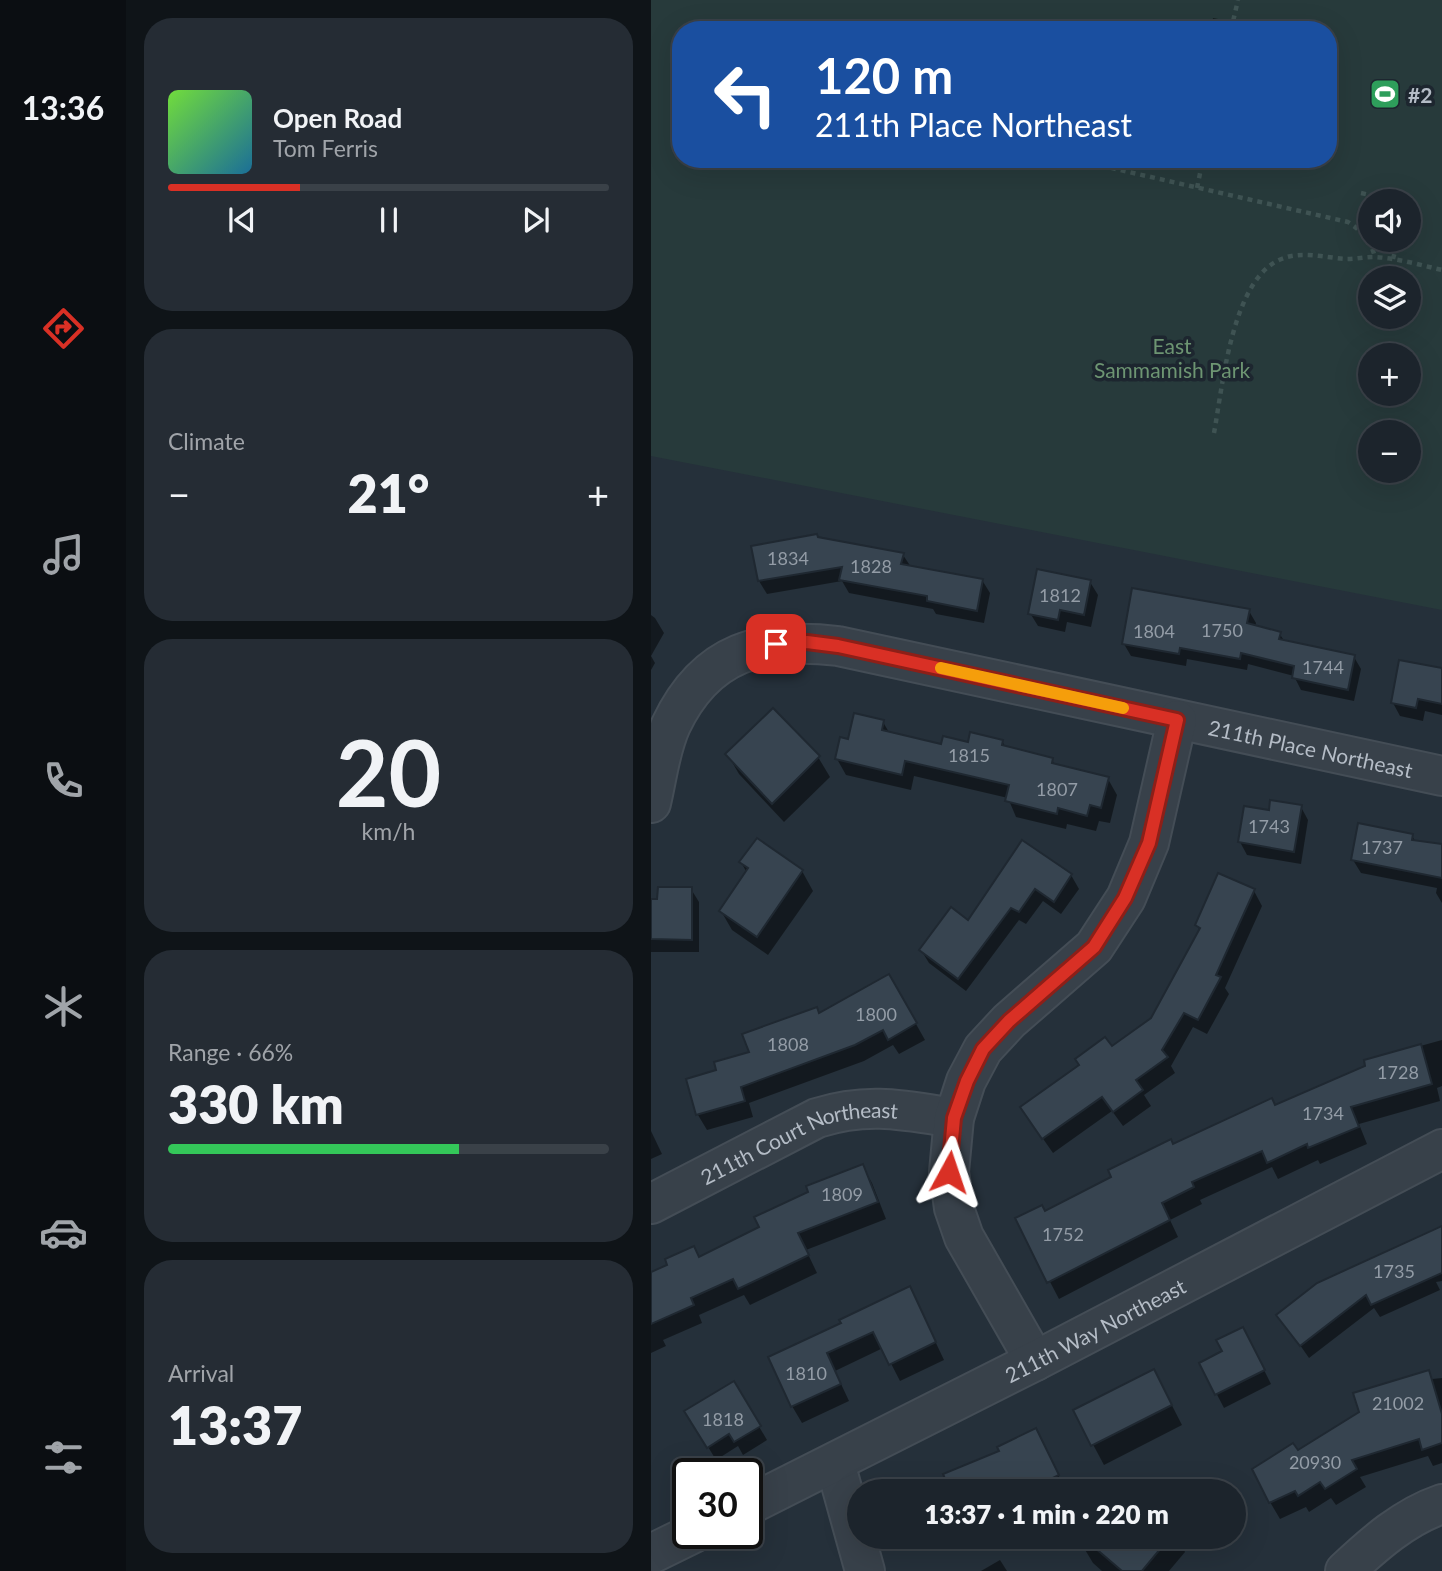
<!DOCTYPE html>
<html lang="en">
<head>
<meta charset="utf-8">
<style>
	body { margin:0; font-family:Lato,sans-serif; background:#252c34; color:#f1f3f6; height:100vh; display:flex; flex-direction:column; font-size:26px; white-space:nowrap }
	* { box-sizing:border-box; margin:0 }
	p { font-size:23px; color:#a0a4a9 }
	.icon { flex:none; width:38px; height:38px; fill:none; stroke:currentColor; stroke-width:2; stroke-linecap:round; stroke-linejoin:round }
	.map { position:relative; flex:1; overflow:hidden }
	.side { display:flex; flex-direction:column; gap:18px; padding:18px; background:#0f1418; width:525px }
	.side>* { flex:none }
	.guide { position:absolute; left:21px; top:21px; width:665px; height:147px; border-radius:28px; box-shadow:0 7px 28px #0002,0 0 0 2px #3a4148; background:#1a4fa0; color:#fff; overflow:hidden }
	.tools { position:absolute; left:707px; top:189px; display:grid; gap:14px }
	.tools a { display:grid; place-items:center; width:63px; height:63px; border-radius:50%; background:#1c242c; box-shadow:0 7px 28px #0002,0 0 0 2px #3a4148; font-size:35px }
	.speed { position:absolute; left:21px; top:1458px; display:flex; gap:14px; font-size:35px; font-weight:700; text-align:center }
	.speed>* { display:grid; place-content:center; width:91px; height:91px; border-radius:50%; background:#1c242c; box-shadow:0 7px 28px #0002,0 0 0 2px #3a4148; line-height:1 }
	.speed .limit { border:4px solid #111; border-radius:10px; background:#fff; color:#111 }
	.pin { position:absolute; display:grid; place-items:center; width:60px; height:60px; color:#fff; margin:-30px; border-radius:14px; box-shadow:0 4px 10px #0006 }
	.me { position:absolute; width:77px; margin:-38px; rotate:5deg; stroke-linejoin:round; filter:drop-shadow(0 0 5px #0008) }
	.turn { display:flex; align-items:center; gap:24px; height:147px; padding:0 28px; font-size:32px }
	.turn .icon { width:91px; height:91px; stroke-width:2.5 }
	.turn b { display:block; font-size:49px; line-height:60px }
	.big { font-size:52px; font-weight:800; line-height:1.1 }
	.side .widget { flex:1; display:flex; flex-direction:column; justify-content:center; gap:10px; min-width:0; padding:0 24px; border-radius:28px; background:#252c34 }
	.side .dial { align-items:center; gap:0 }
	.dial b { font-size:91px; line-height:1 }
	.song { display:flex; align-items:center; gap:21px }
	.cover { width:84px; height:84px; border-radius:10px; background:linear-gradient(135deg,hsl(100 70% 55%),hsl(200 70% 35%)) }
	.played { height:7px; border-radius:4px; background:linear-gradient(90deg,#d93025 30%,#3a4148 30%) }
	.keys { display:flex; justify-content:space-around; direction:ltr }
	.heat { display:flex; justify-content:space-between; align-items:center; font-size:38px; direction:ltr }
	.charge { height:10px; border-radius:5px; background:linear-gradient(90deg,#34c759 66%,#3a4148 0) }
	.trip { position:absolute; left:196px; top:1479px; width:399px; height:70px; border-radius:35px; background:#1c242c; box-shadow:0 7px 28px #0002,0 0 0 2px #3a4148; font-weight:800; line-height:70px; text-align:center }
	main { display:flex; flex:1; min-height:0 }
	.tab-bar { display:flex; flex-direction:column; width:126px; justify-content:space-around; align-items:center; background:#0b0e12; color:#a0a4a9 }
	.tab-bar .icon { width:49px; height:49px }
	.tab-bar .on { color:#d93025 }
	.tab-bar b { font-size:32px; color:#f1f3f6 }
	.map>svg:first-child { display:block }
	.green { fill:#273a3b; fill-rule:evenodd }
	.shadow { fill:#0007 }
	.building { fill:#374450; stroke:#1f2831; stroke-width:2 }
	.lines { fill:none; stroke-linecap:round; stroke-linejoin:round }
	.minor-casing { stroke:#444d56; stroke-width:42 }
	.path { stroke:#3f5353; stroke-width:4.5; stroke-dasharray:5 5; stroke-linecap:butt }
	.minor { stroke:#38414a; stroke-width:38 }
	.route-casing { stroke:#8d1f18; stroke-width:18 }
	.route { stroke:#d93025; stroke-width:12 }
	.slow { stroke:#f59e0b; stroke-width:12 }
	.labels { text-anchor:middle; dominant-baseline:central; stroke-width:7; stroke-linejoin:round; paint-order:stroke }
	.number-label { font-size:18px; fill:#939ca6 }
	.poi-label { font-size:21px; font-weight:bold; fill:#b4bcc6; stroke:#1d262f; text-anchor:start }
	.park-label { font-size:21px; fill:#6d9572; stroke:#1d262f }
	.street-label { font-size:21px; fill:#b4bcc6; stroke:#1d262f }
</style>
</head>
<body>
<main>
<nav class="tab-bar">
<b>13:36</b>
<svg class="icon on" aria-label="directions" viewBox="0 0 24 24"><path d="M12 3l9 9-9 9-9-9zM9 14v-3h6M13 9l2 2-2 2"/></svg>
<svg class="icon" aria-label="music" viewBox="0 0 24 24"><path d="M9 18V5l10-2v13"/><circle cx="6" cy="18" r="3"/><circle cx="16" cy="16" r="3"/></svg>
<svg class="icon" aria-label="phone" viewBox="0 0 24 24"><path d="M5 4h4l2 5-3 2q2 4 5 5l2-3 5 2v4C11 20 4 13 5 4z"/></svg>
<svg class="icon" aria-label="climate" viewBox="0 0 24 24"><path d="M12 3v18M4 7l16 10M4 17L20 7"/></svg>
<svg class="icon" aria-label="car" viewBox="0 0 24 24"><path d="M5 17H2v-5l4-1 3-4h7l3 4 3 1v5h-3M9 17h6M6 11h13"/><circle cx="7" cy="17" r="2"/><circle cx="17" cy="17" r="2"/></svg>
<svg class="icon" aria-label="filters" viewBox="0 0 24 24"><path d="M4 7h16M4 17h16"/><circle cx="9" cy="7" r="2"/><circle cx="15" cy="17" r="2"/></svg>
</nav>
<section class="side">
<div class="widget">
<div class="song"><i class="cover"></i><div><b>Open Road</b><p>Tom Ferris</p></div></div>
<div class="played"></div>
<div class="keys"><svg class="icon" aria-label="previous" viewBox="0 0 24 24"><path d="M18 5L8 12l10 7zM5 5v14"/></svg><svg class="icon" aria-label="pause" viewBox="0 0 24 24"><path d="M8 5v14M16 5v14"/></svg><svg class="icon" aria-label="next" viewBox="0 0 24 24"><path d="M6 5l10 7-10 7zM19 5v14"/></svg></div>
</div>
<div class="widget"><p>Climate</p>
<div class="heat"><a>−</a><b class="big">21°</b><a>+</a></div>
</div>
<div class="widget dial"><b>20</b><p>km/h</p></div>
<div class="widget"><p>Range · 66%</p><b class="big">330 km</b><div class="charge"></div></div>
<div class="widget"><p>Arrival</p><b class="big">13:37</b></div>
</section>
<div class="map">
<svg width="791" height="1571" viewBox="0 0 791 1571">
	<rect width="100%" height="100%" fill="#25303a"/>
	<!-- green -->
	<path class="green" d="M0,0H791V610L0,456ZM30,30H677V159H30ZM719,201H758V240H719ZM758,278V317H719V278ZM758,355V394H719V355ZM758,432V471H719V432Z"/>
	<!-- shadow -->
	<g class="shadow">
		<path d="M562,18L604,26L607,30H560Z"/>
		<path d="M167,539L252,555L260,567L331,580L339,593L333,623L285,614L282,609L198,593L191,581L116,594L108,581L102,547Z"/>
		<path d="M439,582L447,595L440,627L416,622L414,632L387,626L379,613Z"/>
		<path d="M598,611L605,623L604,627L628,633L634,642L703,657L710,669L703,701L650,690L643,676L597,664L596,670L536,659L535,666L480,656L473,644Z"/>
		<path d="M0,615L4,618L13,633L0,656L4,663L0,670Z"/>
		<path d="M791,670V715L774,711L772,721L749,716L742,703Z"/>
		<path d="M232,722L239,734L291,746L351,741L355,748L401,760L404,765L457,779L466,795L459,823L448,821L445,831L416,824L415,829L365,817L357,798L263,776L260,790L195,775L186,759L198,741Z"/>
		<path d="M77,755L167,757L179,777L133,822L88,774Z"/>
		<path d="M650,807L657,820L650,864L596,855L589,842L619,812Z"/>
		<path d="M761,836L765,842L791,846V903L785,893L786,888L710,873L702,860Z"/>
		<path d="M372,843L420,875L428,889L410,914L392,901L375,924L368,920L315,991L278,963L270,950L318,923Z"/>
		<path d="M90,862L151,871L162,891L117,955L81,930L70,911L96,873Z"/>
		<path d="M40,889L48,902V952H0V901Z"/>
		<path d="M603,891L611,906L574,988L578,994L556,1034L542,1027L520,1066L524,1073L493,1095L500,1106L472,1126L461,1111L402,1153L381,1123L460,1049L501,1019L549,931L546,925Z"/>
		<path d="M238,976L274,1040L248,1054L242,1045L213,1061L98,1103L102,1117L56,1130L47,1115L37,1080L67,1071Z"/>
		<path d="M791,1040V1086L786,1088L789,1101L708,1124L716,1144L669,1164L667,1160L627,1179L621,1167L549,1200L551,1204L519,1220L527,1237L408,1299L366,1219L394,1214L522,1146L624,1107L716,1067L715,1061Z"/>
		<path d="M0,1131L11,1154L0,1159Z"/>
		<path d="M211,1166L221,1183L235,1219L155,1250L166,1273L99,1305L93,1295L48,1315L51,1323L12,1340L15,1346L0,1353V1274L49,1259L111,1228L159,1192Z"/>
		<path d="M791,1228V1281L785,1282L789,1290L729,1317L723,1308L658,1358L628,1315Z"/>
		<path d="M259,1288L293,1360L249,1381L232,1348L184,1371L198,1401L151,1423L141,1406L192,1324Z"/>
		<path d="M599,1342L620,1384L573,1408L550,1364Z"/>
		<path d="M777,1373L781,1379L791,1378V1463L782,1466L777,1456L709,1477L715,1487L685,1505L680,1498L658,1512L655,1507L629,1519L619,1502L646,1453Z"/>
		<path d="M82,1383L116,1440L92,1455L87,1446L65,1460L36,1412Z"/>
		<path d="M513,1390L531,1425L453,1465L424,1411Z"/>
		<path d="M392,1444L414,1489L408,1491H287Z"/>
		<path d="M557,1479L564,1491H530Z"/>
		<path d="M295,1536H308L297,1542Z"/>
		<path d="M436,1536H526L534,1552L518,1571H451L442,1563L430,1543Z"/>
		<path d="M548,1536H581L555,1548Z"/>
		<path d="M349,1560L356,1571H330Z"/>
	</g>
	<!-- building -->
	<g class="building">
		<path d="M166,534L167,537L253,553L250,564L332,579L326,611L276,601V596L188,580L191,567L107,581L100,546Z"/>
		<path d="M386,569L440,580L433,615L409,610L407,620L377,614Z"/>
		<path d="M481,588L599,609L596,623L630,632L628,639L704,655L697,690L641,678L643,666L590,653L589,659L529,648L528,654L471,644Z"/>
		<path d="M748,660L791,668V704L767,699L765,708L740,703Z"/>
		<path d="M122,708L169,756L121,804L74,754Z"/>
		<path d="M203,713L233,720L231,730L290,744L292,736L317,742L319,732L352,740L351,745L402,758L401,763L458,777L450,808L439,805L436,816L407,808L406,814L354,801L358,785L254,761L251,775L184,759L189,737L197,739Z"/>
		<path d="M619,800L651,805L643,852L587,842L593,806L618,810Z"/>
		<path d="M707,823L762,834L761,840L791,844V878L700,860Z"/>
		<path d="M106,838L152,870L106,937L68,911L97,868L88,862Z"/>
		<path d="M371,840L421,874L403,902L384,889L368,912L360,908L307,979L268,950L300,907L317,920Z"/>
		<path d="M567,873L604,889L565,975L570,977L547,1020L533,1013L511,1050L517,1057L485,1080L492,1090L462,1112L451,1097L391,1139L369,1107L428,1065L424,1059L454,1037L461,1046L500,1018L549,928L544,925Z"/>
		<path d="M7,887H41V940L0,939V899H6Z"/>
		<path d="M238,974L266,1023L237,1040L232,1030L204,1045L90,1087L94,1101L45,1115L35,1079L65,1070L63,1062L98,1052L91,1034L166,1007L168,1013Z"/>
		<path d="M770,1044L781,1084L700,1107L708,1127L657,1148L656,1144L616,1163L611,1151L541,1182L543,1187L511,1203L519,1220L396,1283L364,1218L391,1205L394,1211L460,1177L457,1170L520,1139L522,1144L621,1098L624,1105L714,1066L713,1060Z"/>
		<path d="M212,1164L227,1202L147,1233L158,1255L87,1289L82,1279L40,1298L43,1305L0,1324V1272L16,1265L14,1259L43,1246L48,1257L108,1227L103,1217L157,1192L155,1186Z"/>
		<path d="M791,1226V1273L720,1305L715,1295L649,1346L625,1315L666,1283Z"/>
		<path d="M259,1286L285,1342L238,1365L222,1332L176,1353L190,1384L140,1407L117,1357L190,1323L188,1320Z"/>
		<path d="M592,1327L614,1370L564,1395L548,1363L571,1351L565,1340Z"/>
		<path d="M503,1369L521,1405L440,1446L422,1410Z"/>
		<path d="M778,1370L791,1414V1443L771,1450L768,1439L701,1460L706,1469L674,1489L669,1482L647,1496L644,1491L618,1503L601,1469L642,1443L647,1450L708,1412L702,1393Z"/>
		<path d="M83,1381L110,1426L83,1442L78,1434L56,1448L33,1411Z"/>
		<path d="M385,1428L408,1475L375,1491H299L292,1474L348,1451L346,1447Z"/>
		<path d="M430,1536H520L491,1571H471Z"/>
	</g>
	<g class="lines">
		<!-- minor casing -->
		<g class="minor-casing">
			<g id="minor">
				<path id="s1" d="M0,803C6,778 9,749 20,725C55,651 111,637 187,646L791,776"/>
				<path id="s2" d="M0,1204L166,1118C217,1102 252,1110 303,1118"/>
				<path d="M384,1361L313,1237L303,1208L298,1172L303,1118L315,1081L332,1049L358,1021L443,947L475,898L498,843L526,720"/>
				<path d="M184,1463L214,1571"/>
				<path id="s3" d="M96,1506L384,1361L791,1149"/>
				<path d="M0,1554L43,1533"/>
				<path d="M694,1571C723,1544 753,1517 791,1504"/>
			</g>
		</g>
		<!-- path -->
		<g class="path">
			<path d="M580,30L587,0"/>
			<path d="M421,159L697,222C712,232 719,240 724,257"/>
			<path d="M546,188L552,159"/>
			<path d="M710,193L719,195L727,201"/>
			<path d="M742,259L747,240"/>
			<path d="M563,433C572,385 581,275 633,258C652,251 676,258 696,259C705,259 714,257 723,257C746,258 769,265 791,270"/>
		</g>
		<!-- minor -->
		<use href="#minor" class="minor"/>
	</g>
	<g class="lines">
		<!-- route casing -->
		<g class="route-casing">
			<path id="route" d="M125,644L156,642L187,646L526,720L498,843L474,898L443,947L358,1021L332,1049L316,1081L303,1118L298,1172"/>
		</g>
		<!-- route -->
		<use href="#route" class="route"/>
		<!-- slow -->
		<path class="slow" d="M290,668L472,708"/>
	</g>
	<!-- icons -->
	<defs>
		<g id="stadium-square" transform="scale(1.575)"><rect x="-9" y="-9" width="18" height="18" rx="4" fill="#2e9e5b" stroke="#1d262f"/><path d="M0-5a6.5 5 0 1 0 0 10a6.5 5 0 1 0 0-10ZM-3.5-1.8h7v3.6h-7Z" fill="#fff"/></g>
	</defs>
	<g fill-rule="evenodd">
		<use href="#stadium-square" x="734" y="94"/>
	</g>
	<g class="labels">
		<!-- number labels -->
		<g class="number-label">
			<text x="137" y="558">1834</text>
			<text x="220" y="566">1828</text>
			<text x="409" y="595">1812</text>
			<text x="571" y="630">1750</text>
			<text x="503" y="631">1804</text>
			<text x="672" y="667">1744</text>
			<text x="318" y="755">1815</text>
			<text x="406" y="789">1807</text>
			<text x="618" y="826">1743</text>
			<text x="731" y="847">1737</text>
			<text x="225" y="1014">1800</text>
			<text x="137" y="1044">1808</text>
			<text x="747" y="1072">1728</text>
			<text x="672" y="1113">1734</text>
			<text x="191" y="1194">1809</text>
			<text x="412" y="1234">1752</text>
			<text x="743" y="1271">1735</text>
			<text x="155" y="1373">1810</text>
			<text x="747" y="1403">21002</text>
			<text x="72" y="1419">1818</text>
			<text x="664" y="1462">20930</text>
		</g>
		<!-- poi labels -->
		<g class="poi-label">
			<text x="757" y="94">#2</text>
		</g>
		<!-- park labels -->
		<g class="park-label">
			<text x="521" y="345">East<tspan x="521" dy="24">Sammamish Park</tspan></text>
		</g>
		<!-- street labels -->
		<g class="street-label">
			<text stroke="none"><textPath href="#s1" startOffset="765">211th Place Northeast</textPath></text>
			<text stroke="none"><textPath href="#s2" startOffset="163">211th Court Northeast</textPath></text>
			<text stroke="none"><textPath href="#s3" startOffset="390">211th Way Northeast</textPath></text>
		</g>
	</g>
</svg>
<div class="tools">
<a><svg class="icon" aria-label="sound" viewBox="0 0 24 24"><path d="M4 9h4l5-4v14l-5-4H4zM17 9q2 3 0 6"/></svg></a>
<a><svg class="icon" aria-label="layers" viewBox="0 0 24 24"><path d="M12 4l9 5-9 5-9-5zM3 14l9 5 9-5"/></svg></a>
<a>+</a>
<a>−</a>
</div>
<div class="speed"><div class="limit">30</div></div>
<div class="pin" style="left:125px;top:644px;background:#d93025"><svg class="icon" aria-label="arrive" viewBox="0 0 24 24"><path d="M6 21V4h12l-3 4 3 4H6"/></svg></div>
<svg class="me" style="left:298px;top:1172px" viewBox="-20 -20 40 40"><path d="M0-17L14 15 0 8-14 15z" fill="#d93025" stroke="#fff" stroke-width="4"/></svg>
<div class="trip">13:37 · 1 min · 220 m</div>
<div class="guide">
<div class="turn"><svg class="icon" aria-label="left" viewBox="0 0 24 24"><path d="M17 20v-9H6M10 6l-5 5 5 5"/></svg><div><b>120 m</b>211th Place Northeast</div></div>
</div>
</div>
</main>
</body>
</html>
